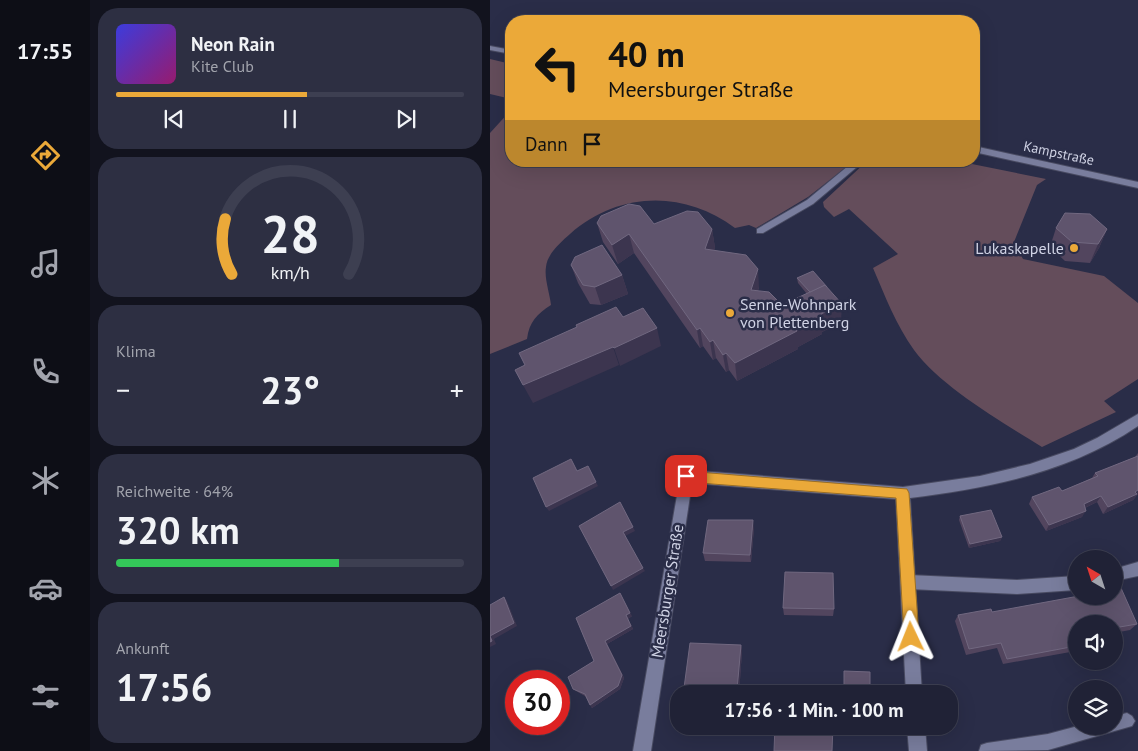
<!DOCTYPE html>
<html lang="de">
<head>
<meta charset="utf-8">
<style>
	body { margin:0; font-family:"PT Sans",sans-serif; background:#2d2f42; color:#f1f3f6; height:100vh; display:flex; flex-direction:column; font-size:19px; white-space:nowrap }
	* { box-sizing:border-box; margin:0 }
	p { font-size:16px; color:#a2a4ad }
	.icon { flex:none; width:28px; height:28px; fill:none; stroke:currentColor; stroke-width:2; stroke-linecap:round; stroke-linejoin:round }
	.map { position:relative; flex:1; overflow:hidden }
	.details { display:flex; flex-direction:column; gap:8px; padding:8px; background:#12131e; width:400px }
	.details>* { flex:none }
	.banner { position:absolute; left:15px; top:15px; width:475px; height:152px; border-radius:20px; box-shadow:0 5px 20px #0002,0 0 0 1px #3d3f51; background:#eba939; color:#111; overflow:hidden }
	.needle { width:32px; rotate:321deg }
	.tools { position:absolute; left:578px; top:550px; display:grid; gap:10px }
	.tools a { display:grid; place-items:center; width:55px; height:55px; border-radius:50%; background:#202236; box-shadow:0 5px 20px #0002,0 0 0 1px #3d3f51; font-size:25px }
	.speed { position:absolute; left:15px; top:670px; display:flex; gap:10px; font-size:25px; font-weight:700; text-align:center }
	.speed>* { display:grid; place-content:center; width:65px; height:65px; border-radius:50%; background:#202236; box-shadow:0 5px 20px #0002,0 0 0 1px #3d3f51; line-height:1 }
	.speed .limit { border:8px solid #d22; background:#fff; color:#111 }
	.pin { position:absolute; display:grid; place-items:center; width:42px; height:42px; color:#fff; margin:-21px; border-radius:10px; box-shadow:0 2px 8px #0006 }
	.me { position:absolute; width:55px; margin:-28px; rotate:358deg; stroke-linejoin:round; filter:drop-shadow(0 0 4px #0008) }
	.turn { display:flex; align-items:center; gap:18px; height:105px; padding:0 20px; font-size:22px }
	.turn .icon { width:65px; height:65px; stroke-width:2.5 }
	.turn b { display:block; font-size:35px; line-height:42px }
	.then { display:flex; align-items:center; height:48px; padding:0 20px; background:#0003; gap:10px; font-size:19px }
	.big { font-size:38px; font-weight:700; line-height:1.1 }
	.details .tile { flex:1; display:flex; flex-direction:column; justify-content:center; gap:8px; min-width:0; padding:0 18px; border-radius:20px; background:#2d2f42 }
	.details .dial { align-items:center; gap:0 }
	.dial svg { height:130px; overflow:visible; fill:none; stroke:#3d3f51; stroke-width:7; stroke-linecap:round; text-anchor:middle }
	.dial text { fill:#f1f3f6; stroke:none }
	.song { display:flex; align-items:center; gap:15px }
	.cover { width:60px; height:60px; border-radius:8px; background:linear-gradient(135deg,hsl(240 70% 55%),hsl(320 70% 35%)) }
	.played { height:5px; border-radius:2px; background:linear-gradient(90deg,#eba939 55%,#3d3f51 55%) }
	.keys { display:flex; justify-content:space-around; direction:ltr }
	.heat { display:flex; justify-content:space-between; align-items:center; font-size:28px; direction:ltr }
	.charge { height:8px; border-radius:4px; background:linear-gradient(90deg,#34c759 64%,#3d3f51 0) }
	.trip { position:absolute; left:180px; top:685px; width:288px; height:50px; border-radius:20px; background:#202236; box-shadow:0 5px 20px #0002,0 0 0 1px #3d3f51; font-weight:700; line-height:50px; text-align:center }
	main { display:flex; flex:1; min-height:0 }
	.tab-bar { display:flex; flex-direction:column; width:90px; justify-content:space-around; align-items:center; background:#0d0e16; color:#a2a4ad }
	.tab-bar .icon { width:35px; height:35px }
	.tab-bar .on { color:#eba939 }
	.tab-bar b { font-size:22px; color:#f1f3f6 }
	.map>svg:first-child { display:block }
	.green { fill:#644d5b }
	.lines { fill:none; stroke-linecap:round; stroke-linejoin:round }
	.service-casing { stroke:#484a61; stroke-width:2 }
	.minor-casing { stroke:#484a61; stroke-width:2 }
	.service { fill:#797d9d; fill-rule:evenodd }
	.minor { fill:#797d9d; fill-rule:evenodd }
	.wall { fill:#52455e }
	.shaded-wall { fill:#3c354f }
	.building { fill:#5f546d; stroke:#716880 }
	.route { fill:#eba939; stroke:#996e25 }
	.poi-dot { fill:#eba939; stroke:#2a2d48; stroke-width:2 }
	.labels { text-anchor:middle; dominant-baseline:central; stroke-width:5; stroke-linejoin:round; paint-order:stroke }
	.far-street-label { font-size:14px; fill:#d0d3e5; stroke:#2a2d48 }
	.poi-label { font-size:16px; fill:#d0d3e5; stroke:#2a2d48; text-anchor:end }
	.street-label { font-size:16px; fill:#d0d3e5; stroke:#2a2d48 }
</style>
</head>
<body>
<main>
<nav class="tab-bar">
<b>17:55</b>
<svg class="icon on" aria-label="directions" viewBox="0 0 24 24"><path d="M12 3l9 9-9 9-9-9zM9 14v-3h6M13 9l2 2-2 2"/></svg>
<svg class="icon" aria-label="music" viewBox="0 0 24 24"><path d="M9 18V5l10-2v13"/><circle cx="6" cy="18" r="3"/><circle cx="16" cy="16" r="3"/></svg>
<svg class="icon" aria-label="phone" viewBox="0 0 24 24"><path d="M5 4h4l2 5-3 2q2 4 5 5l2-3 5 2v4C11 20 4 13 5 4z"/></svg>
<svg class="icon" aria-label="climate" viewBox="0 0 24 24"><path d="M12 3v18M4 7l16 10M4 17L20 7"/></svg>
<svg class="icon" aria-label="car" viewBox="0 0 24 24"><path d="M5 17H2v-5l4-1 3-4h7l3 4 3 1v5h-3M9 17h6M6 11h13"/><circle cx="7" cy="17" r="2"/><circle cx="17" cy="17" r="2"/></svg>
<svg class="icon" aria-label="filters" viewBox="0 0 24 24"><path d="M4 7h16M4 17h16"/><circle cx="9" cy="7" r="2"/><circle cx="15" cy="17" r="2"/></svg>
</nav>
<section class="details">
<div class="tile">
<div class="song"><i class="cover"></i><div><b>Neon Rain</b><p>Kite Club</p></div></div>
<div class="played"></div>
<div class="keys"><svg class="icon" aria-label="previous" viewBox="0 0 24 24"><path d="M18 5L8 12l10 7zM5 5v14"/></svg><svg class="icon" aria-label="pause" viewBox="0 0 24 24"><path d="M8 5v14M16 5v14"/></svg><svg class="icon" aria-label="next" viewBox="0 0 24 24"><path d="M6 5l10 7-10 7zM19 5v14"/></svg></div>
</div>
<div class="tile dial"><svg viewBox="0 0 100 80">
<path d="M14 69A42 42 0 1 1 86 69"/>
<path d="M14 69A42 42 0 0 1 10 35" stroke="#eba939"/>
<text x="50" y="56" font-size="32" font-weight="700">28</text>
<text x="50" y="72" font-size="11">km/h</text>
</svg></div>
<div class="tile"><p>Klima</p>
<div class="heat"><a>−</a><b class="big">23°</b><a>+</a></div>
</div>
<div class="tile"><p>Reichweite · 64%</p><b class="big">320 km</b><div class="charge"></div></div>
<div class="tile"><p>Ankunft</p><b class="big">17:56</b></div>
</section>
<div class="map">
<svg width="648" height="751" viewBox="0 0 648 751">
	<rect width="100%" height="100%" fill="#2a2d48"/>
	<!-- green -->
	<g class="green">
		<path d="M0,59L21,64V99L0,94Z"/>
		<path d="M21,110V161H364L318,197L266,228L259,225L245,228C194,190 129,191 80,234C71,242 57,254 56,267C54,278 60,294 61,305C47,314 39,322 37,339L0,354V133Z"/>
		<path d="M377,161H467L556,179L547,185L524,242L533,259L614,276L648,303V379L614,401L626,412L552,447C513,423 450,386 424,350C406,325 395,296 383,268L408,254L359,209L344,217L334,207L333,202Z"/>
	</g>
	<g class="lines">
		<!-- service casing -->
		<g class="service-casing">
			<g id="service">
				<path d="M364,161H374L323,204L273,233H267V229L317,200Z"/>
				<path d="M648,562V576L624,581V569Z"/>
				<path d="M419,575L527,580L586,576V590L527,594L419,589L414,587L412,582L414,577Z"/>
				<path d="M637,713L642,716L645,721L642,726L558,750L489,751L491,745L497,743L558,734L588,726H624V716Z"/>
			</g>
		</g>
		<!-- minor casing -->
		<g class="minor-casing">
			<g id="minor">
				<path d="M0,46L21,50V54L0,50Z"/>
				<path d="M484,146L648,182V188L484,152Z"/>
				<path d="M648,414V426C580,472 501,488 420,498L432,694H416L406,499L202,483L161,751H143L191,472L196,470L413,487L490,476L540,464L584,449L607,438Z"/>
				<path d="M417,726H435L437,751H419Z"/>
			</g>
		</g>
		<!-- service -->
		<use href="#service" class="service"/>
		<!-- minor -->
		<use href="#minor" class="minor"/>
	</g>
	<!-- wall -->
	<g class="wall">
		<path d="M107,223L164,224L222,229L225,248L224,250L269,287L268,291L292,305L317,294L308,283L307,278L351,322L332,332V334L308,347V349L247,381L239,370L236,372L226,358L223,360L213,346L210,348L144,253L128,264L113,242Z"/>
		<path d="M566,228L617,229L609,248L600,263L575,261L560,247Z"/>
		<path d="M81,265L132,275L138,294L111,305L100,304L88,283Z"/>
		<path d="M648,453V494L643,500L613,514L607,502L595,508L592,517L556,531L539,504L542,497L572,491L602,478L605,473L645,457Z"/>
		<path d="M470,516L512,537L510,541L479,548L469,520Z"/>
		<path d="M264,528L261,562L215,561L213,553Z"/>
		<path d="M293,608L344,609L343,616L294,615Z"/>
		<path d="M502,612L647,624L640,630L624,633V624H586V651L513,664L507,648L476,655L465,621L468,615Z"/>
		<path d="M142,616L138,619L143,629L117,644L134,678L130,689L102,708L95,696L86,691L83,689L104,661L86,618Z"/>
		<path d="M251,645L252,651L249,694L197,693L194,688Z"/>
	</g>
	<!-- shaded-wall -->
	<g class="shaded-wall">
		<path d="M222,229L225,248L218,268L215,249Z"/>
		<path d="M617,229L609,248L600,263L608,244Z"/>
		<path d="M139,234L144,253L128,264L122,245Z"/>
		<path d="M268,269L269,287L262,309L261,290Z"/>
		<path d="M132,275L138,294L111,305L105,287Z"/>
		<path d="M352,304L351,322L332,332V334L308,347V349L247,381L245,363L306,329L331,314Z"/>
		<path d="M167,328L171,346L130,366L124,348Z"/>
		<path d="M210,328L213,346L210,348L207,330Z"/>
		<path d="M223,340L226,358L223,360L220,342Z"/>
		<path d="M123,347L129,365L43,403L33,385Z"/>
		<path d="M236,353L239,370L236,372L233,355Z"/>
		<path d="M106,482L108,486L59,511L56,507Z"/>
		<path d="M648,490V494L643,500L613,514L618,507Z"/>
		<path d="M611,496L607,502L590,510L594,504Z"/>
		<path d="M596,511L592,517L556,531L559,525Z"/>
		<path d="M263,520L264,528L261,562L260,555Z"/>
		<path d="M143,527L145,531L135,536L133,532Z"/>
		<path d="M512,537L510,541L479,548L480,544Z"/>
		<path d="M153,568L155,571L123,590L121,586Z"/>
		<path d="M130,593L142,616L138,619L143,629L117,644L134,678L130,689L102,708L100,705L115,641Z"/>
		<path d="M14,597L17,601L27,626L4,639L6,644L0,647V636Z"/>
		<path d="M251,645L252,651L249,694H248L247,690Z"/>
	</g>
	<!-- building -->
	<g class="building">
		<path d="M139,204L150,206L164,224L197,211L208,212L222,229L215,249L256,255L268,269L261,290L279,292L292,305L335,285L352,304L331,314L332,316L306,329L307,331L245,363L236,353L233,355L223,340L220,342L210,328L207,330L139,234L122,245L107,223L111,216Z"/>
		<path d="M575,213L600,214L617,229L608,244L582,242L566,228Z"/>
		<path d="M112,245L132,275L105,287L93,285L81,265L85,257Z"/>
		<path d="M323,271L337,287L335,285L320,292L307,278Z"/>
		<path d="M126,307L133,317L153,308L167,328L124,348L123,347L33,385L25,370L35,365L29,353L87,327L86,325Z"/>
		<path d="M648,456V490L645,492L647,494L618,507L611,496L594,504L596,511L559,525L542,497L569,487L572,491L608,476L605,473Z"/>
		<path d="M81,459L87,471L98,466L106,482L56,507L43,478Z"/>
		<path d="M130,502L143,527L133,532L153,568L121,586L89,526Z"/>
		<path d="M501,510L512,537L480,544L470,516Z"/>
		<path d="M218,520H263L260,555L213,553Z"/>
		<path d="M295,572L343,573L344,609L293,608Z"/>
		<path d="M631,588L647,624L624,628V624H586V646L517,659L511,643L479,649L468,615L501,609L502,612L589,596H624V590Z"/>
		<path d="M130,593L140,613L136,615L141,626L115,641L132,675L128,686L100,705L95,694L83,689L78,677L104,661L86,618Z"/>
		<path d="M14,597L24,623L0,636L2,641L0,642V605Z"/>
		<path d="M200,643L251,645L247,690L194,688Z"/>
		<path d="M354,671L380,672V694H354Z"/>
		<path d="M285,726H343L342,751H284Z"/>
	</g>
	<!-- route -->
	<path class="route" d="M196,471L417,489L419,493L429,637L426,642L421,644L416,642L414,637L406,498L196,482L191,480L190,476L191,473Z"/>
	<!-- markers -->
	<g class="poi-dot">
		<circle cx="584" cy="248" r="5"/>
		<circle cx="240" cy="313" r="5"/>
	</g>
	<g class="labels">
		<!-- far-street labels -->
		<g class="far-street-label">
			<text transform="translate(569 153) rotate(12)">Kampstraße</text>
		</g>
		<!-- poi labels -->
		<g class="poi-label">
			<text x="574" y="248">Lukaskapelle</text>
			<text x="250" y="304" text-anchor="start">Senne-Wohnpark<tspan x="250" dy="18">von Plettenberg</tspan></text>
		</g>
		<!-- street labels -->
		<g class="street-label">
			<text transform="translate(177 591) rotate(-81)">Meersburger Straße</text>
		</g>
	</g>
</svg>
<div class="tools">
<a><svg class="needle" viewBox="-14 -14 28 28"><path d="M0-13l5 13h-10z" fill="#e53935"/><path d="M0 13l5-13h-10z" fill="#a2a4ad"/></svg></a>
<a><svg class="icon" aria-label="sound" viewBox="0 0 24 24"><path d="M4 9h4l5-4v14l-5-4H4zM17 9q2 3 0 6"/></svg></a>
<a><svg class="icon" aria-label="layers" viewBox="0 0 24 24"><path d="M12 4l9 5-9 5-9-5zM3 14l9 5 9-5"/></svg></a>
</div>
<div class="speed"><div class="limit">30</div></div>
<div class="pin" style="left:196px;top:476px;background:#d93025"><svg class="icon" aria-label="arrive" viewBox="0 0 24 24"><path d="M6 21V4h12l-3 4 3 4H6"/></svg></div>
<svg class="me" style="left:421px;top:637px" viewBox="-20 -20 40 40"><path d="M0-17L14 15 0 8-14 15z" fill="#eba939" stroke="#fff" stroke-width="4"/></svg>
<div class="trip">17:56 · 1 Min. · 100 m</div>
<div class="banner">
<div class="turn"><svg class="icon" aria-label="left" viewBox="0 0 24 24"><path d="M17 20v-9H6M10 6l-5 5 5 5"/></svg><div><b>40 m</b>Meersburger Straße</div></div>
<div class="then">Dann<svg class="icon" aria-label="arrive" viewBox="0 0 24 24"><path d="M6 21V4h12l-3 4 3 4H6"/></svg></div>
</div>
</div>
</main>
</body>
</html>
